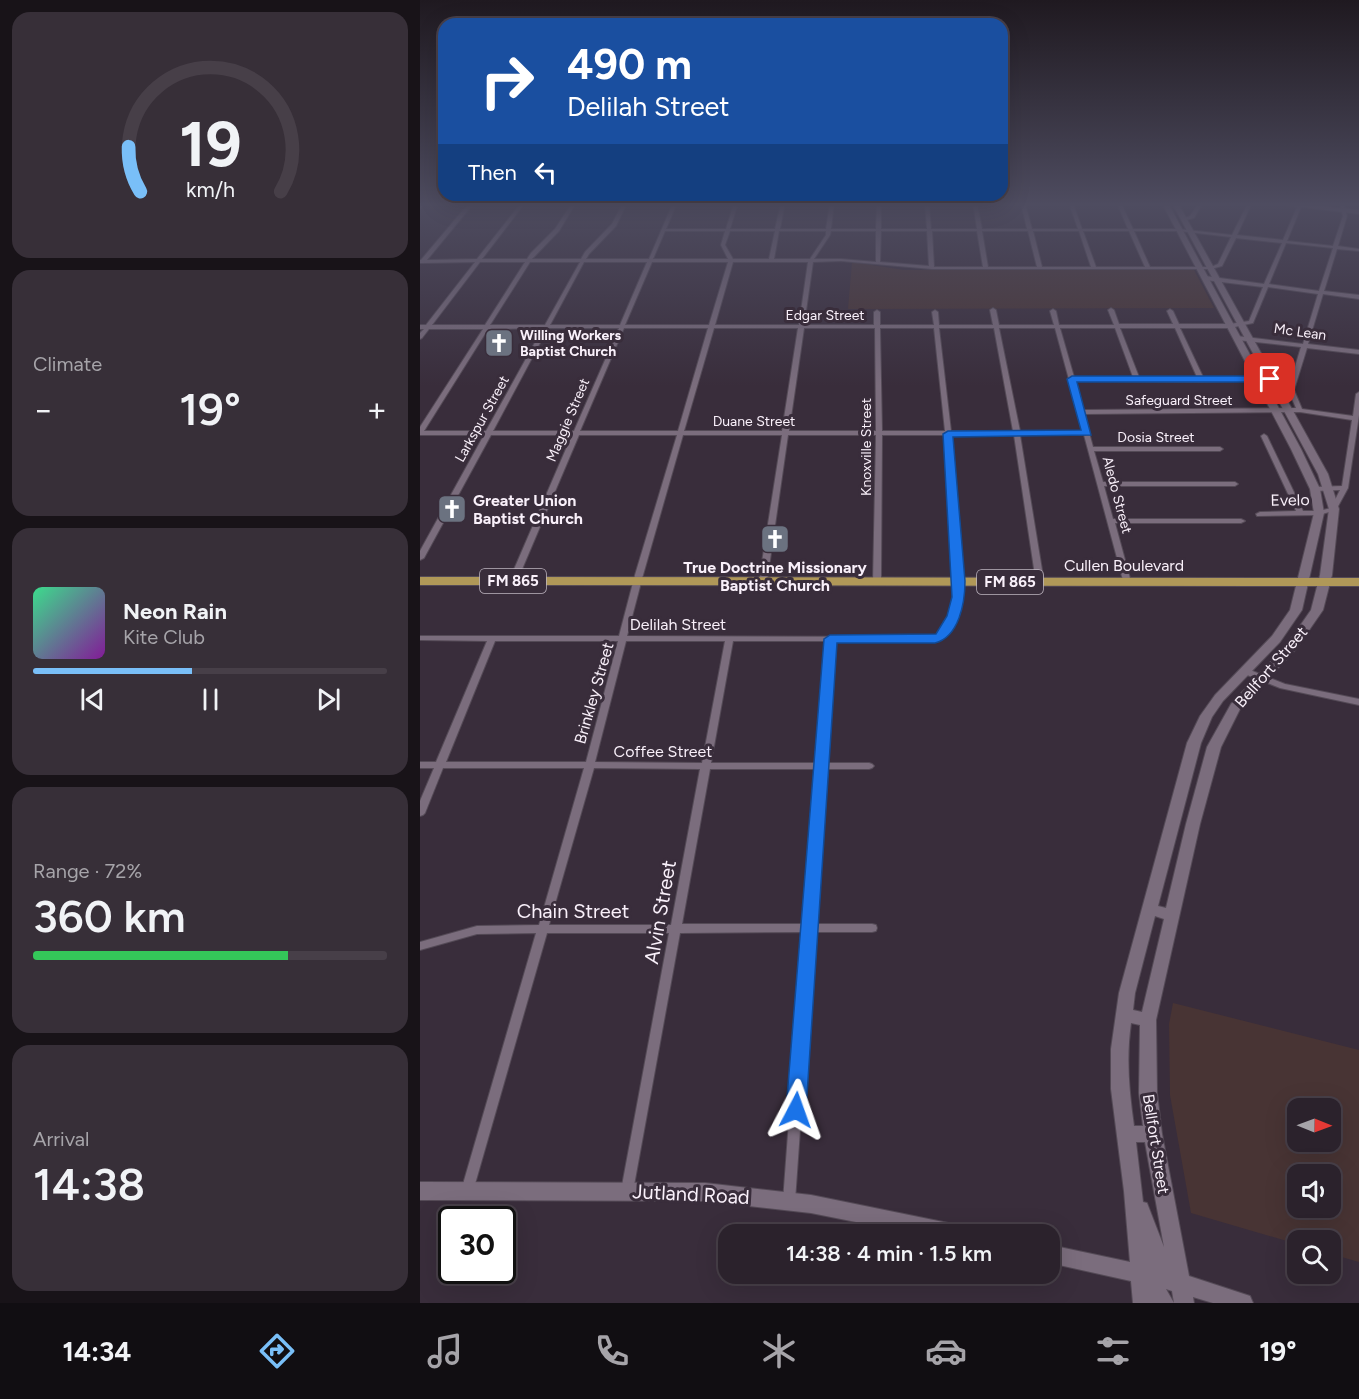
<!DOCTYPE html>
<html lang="en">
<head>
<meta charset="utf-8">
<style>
	body { margin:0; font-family:Figtree,sans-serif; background:#372f38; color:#f1f3f6; height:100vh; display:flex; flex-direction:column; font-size:22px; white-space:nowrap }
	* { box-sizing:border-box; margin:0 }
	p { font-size:20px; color:#a6a4a9 }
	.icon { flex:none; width:33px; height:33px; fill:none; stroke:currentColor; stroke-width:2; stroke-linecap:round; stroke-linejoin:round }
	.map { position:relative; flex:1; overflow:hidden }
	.sheet { display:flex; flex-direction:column; gap:12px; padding:12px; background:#181318; width:420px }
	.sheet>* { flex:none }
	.banner { position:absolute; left:18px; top:18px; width:570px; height:183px; border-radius:18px; box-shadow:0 6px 24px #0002,0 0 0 2px #473f48; background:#1a4fa0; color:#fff; overflow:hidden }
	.needle { width:39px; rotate:91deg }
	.buttons { position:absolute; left:867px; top:1098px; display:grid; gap:12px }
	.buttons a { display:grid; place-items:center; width:54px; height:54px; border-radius:12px; background:#2b222c; box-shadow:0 6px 24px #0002,0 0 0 2px #473f48; font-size:30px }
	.speed { position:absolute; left:18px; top:1206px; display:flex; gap:12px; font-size:30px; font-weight:700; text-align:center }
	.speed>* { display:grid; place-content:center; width:78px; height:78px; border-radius:50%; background:#2b222c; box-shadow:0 6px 24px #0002,0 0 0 2px #473f48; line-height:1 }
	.speed .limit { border:3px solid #111; border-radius:9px; background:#fff; color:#111 }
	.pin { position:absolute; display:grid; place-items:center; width:51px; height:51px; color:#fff; margin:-26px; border-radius:12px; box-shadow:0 3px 9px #0006 }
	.me { position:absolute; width:66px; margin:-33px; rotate:4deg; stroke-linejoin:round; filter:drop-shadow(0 0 4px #0008) }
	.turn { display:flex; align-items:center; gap:21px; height:126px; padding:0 30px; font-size:27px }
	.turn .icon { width:78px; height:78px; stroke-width:2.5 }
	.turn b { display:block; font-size:42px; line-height:51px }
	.then { display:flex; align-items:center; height:57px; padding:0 30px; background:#0003; gap:12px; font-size:22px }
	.big { font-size:45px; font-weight:600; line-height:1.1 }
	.sheet .tile { flex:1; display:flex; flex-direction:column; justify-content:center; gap:9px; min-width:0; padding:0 21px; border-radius:18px; background:#372f38 }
	.sheet .dial { align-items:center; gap:0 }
	.dial svg { height:156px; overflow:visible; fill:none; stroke:#473f48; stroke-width:7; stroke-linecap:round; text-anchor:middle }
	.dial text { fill:#f1f3f6; stroke:none }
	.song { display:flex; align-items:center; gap:18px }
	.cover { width:72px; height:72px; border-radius:9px; background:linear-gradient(135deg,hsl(150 70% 55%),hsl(290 70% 35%)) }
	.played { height:6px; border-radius:3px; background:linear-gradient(90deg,#79bff8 45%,#473f48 45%) }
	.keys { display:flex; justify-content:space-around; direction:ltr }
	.heat { display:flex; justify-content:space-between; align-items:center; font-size:33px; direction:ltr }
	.charge { height:9px; border-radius:4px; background:linear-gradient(90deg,#34c759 72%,#473f48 0) }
	.trip { position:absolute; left:298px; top:1224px; width:342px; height:60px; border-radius:18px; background:#2b222c; box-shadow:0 6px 24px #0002,0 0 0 2px #473f48; font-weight:600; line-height:60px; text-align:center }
	.menu { display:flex; height:96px; justify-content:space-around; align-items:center; background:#110e12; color:#a6a4a9 }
	.menu .icon { width:42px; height:42px }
	.menu .selected { color:#79bff8 }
	.menu b { font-size:27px; color:#f1f3f6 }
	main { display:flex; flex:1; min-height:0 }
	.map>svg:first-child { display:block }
	.education { fill:#483434; fill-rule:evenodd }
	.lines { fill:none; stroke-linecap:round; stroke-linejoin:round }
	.street-casing { stroke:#544a56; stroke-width:2 }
	.secondary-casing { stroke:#544a56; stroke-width:2 }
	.primary-casing { stroke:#544a56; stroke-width:2 }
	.street { fill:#7b6d7d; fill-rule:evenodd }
	.secondary { fill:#7b6d7d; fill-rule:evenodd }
	.primary { fill:#b09858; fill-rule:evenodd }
	.route { fill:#1a73e8; stroke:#114b97; stroke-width:1.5 }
	.labels { text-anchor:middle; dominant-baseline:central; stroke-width:6; stroke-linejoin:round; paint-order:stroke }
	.far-street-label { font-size:14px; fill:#f9f0fa; stroke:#392d3b }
	.far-poi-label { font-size:14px; font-weight:bold; fill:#f9f0fa; stroke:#392d3b; text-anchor:start }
	.shield { fill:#392d3b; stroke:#bfb6c1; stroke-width:1.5 }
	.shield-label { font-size:15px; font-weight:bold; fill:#f9f0fa }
	.poi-label { font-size:16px; font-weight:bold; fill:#f9f0fa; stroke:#392d3b; text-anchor:start }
	.street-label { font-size:16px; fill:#f9f0fa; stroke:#392d3b }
	.near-street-label { font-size:20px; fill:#f9f0fa; stroke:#392d3b }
</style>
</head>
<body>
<main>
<section class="sheet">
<div class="tile dial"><svg viewBox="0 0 100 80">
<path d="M14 69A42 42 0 1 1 86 69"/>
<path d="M14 69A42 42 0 0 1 8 46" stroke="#79bff8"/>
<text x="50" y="56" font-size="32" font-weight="700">19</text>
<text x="50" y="72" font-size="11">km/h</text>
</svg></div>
<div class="tile"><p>Climate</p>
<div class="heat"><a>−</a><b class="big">19°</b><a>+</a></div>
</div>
<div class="tile">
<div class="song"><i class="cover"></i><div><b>Neon Rain</b><p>Kite Club</p></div></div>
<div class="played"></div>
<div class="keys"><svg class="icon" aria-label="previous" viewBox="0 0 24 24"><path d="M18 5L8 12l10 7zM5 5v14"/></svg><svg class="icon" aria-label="pause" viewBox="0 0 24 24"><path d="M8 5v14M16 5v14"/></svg><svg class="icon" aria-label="next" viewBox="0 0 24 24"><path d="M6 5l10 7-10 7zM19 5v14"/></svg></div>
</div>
<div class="tile"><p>Range · 72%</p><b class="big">360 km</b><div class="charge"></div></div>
<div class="tile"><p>Arrival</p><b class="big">14:38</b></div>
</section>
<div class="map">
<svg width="939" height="1303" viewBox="0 0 939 1303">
	<rect width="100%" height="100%" fill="#392d3b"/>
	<!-- education -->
	<g class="education">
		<path d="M432,262L484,270H774L794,308L428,309Z"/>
		<path d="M753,1003L939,1050V1262L911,1254L910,1240H878L877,1244L771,1213L750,1095L749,1024ZM878,1108H910V1142H878ZM878,1174H910V1208H878Z"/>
	</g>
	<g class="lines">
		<!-- street casing -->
		<g class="street-casing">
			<g id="street">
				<path d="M49,203H54L7,260L57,259L101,203H105L62,259H107L111,253L135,229L152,203H156L139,231L112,259H161L165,252L192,224L203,203H207L196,226L169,254L166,259H229L253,203H257L246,229H306L314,203H318L310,229H355L361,203H365L360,229H406L410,203H414L411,229H456L457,203H461V229H507L505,203H509L511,229H557L553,203H557L562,229H607L601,203H605L612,229H658L649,203H653L662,229H708L697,203H701L713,229H759L812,235L828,203H832L817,235L863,240L877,207L875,203H879L881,207L867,241L913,246L923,216L919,203H923L927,216L918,246L939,249V251L917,249L904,291L939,295V299L903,294L888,344L939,350V354L887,348L874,390L882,409L933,416L936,394L939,392V415L928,488L916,510L899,515L837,516L836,514L840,512L876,511L841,436L844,434L847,436L883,511H899L911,508L920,490L895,491L892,489L895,487L922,486L932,420L880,412L664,414L673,447H800L803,449L800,451H674L683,482H815L818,484L815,486H684L693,519H821L825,521L821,523H695L711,582L707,584H704L664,435H600L624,582L620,584L616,582L594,435H531C534,469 536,502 539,536C540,559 544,583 540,605C537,620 530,636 515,641H414L406,763H449L452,764L454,766L452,768L449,769H405L394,924H452L456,925L457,928L456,931L452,932H394L375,1201L374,1205L369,1207L364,1205L363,1201L383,932L260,933L213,1191L212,1195L207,1197L202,1195L201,1191L249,933H127L53,1191L52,1195L47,1197L42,1195L41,1191L116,933L57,934L0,950V942L57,926L119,925L164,768H23L5,813L3,815L0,816V801L14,768H0V762H16L67,641L0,640V636H199L215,575L257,435H159L97,581L93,583L89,581L152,435H71L4,558L0,560V551L64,435H0V427L63,329H9L2,338L0,339V333L4,329H0V325H6L55,262L2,263H0V260H1ZM245,231H305L301,245L308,259H233ZM310,231H355L349,259H313L305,245ZM359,231H406V235L390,259H354ZM411,231H456V262L421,259H394L410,235ZM461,231H507L509,266L460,262ZM512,231H557L563,267H514ZM562,231H608L617,267H568ZM613,231H659L671,267H622ZM663,231H709L725,267H676ZM714,231H759L811,237L798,264L791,267H730ZM816,238L862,243L844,284L785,276L782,278L785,280L843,287L829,321L810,324H759L753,311L750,309L747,311L753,324H699L694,310L691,308L688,310L694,325H639L636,311L633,309L630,311L634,325H579L576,310L573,308L570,310L573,325H519L518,312L515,310L512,312L514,325H460V312L457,310L454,312V325H384L393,262L421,261L512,269H791L802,266ZM866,243L913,248L899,291L849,284ZM60,262H105L65,325H12ZM110,262H160L125,325H70ZM164,262H227L200,325H130ZM232,262H308L289,325H205ZM313,262H388L379,325H295ZM848,287L898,294L883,344L817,336L814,338L817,340L881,347L868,390L876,408L663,410L655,381L781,382L853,380L854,379L851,377H783L760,328H810L833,323ZM123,328L66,431H4L68,329ZM128,328H199L154,431H73ZM204,328H288L258,431H160ZM294,328H378L362,431H264ZM384,328H455L456,431H369ZM460,328H514L525,431H462ZM519,328H574L593,431H531ZM579,328H635L663,431H600ZM640,328H695L713,377H654ZM700,328H755L777,377H719ZM263,435H362L339,581L343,583L347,581L368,435H456L453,582L457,584L461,582L462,435H525L534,589L532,606L527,622L519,633L513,637L207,636L223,575ZM75,641H198L166,762H26ZM206,641H305L282,763L175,762ZM313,641H406L396,763H291ZM174,768L280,769L251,925H129ZM290,769H396L384,924H262Z"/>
				<path d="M779,203H783L774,218L762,221V219L770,216Z"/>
				<path d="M825,668L865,684L939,699V705L860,688L822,673L821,671L822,669Z"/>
			</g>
		</g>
		<!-- secondary casing -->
		<g class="secondary-casing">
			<g id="secondary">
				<path d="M0,203H6L0,209Z"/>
				<path d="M742,203H748L881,449L900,489L904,513L882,610L860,642L803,701L792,717L781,743L738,906L746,908L766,824L787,747L811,704L868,643L891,610L900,575L909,509L898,474L752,203H758L908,474L919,509L912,575L903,610L876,649L820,709L801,747L780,824L736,1020L737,1093L742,1134L769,1276L830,1296L833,1303H793L773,1297L774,1303H713L711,1281L630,1263V1245L710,1262L704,1191L691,1089V1049L699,993L767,743L780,716L795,695L852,636L870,610L894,513L890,489L871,449ZM735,916L744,919L722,1012L713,1010L715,993ZM711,1023L720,1025L719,1093L723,1126H714C709,1091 706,1058 711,1023ZM716,1142H725L744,1247L727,1203L723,1202ZM746,1289L752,1291L754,1303Z"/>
				<path d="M847,203H872L939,210V214Z"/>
				<path d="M0,1182L285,1183L391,1195L538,1225L545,1228L548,1234H496L391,1213L285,1201L0,1200Z"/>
			</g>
		</g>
		<!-- primary casing -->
		<g class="primary-casing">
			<path id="primary" d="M0,577L939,578V586L0,585Z"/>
		</g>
		<!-- street -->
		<use href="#street" class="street"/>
		<!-- secondary -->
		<use href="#secondary" class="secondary"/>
		<!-- primary -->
		<use href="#primary" class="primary"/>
	</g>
	<!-- sky -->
	<linearGradient id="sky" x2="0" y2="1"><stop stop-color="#1f1920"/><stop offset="0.53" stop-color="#4e4c60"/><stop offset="1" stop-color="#4e4c60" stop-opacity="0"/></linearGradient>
	<rect width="939" height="386" fill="url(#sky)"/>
	<!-- route -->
	<path class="route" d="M652,376H850L855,379L850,382H657L671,435L533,437L545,581C545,603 539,637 515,643H417L386,1110L383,1116L376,1119L368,1116L366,1110L404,639L410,635L516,634L527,616L532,597L523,434L528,431L661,430L647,379Z"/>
	<!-- icons -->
	<defs>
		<g id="church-square" transform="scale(1.5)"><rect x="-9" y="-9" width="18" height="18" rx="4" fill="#6b7280" stroke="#392d3b"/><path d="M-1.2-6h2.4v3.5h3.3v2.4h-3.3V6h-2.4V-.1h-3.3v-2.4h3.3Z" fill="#fff"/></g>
	</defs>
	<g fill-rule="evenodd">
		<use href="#church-square" x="79" y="343"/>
		<use href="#church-square" x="32" y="509"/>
		<use href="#church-square" x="355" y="539"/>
	</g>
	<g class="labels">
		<!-- far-street labels -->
		<g class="far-street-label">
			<text x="405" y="315">Edgar Street</text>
			<text transform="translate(880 332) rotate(8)">Mc Lean</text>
			<text x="759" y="400">Safeguard Street</text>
			<text transform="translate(62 419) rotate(-61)">Larkspur Street</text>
			<text transform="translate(148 420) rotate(-67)">Maggie Street</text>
			<text x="334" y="421">Duane Street</text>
			<text x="736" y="437">Dosia Street</text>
			<text transform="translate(446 447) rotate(-90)">Knoxville Street</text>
			<text transform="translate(697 495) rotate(75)">Aledo Street</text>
		</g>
		<!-- far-poi labels -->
		<g class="far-poi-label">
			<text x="100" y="335">Willing Workers<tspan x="100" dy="16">Baptist Church</tspan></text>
		</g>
		<!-- shield labels -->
		<g class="shield">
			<rect x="60" y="569" width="66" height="24" rx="4.5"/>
			<rect x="557" y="570" width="66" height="24" rx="4.5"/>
		</g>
		<g class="shield-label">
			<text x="93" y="581">FM 865</text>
			<text x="590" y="582">FM 865</text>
		</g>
		<!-- poi labels -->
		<g class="poi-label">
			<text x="53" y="500">Greater Union<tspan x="53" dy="18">Baptist Church</tspan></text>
			<text x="355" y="567" text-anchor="middle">True Doctrine Missionary<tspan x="355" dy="18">Baptist Church</tspan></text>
		</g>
		<!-- street labels -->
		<g class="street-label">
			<text transform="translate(870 500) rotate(-1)">Evelo</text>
			<text x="704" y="565">Cullen Boulevard</text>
			<text x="258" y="624">Delilah Street</text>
			<text transform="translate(851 667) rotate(-49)">Bellfort Street</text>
			<text transform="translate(174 693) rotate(-74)">Brinkley Street</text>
			<text x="243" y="751">Coffee Street</text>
			<text transform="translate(736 1144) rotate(81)">Bellfort Street</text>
		</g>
		<!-- near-street labels -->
		<g class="near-street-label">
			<text x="153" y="911">Chain Street</text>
			<text transform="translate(240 912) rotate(-80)">Alvin Street</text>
			<text transform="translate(271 1194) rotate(3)">Jutland Road</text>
		</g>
	</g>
</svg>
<div class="buttons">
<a><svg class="needle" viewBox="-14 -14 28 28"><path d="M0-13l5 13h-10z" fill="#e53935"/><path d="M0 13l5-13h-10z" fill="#a6a4a9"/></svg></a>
<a><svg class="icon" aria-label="sound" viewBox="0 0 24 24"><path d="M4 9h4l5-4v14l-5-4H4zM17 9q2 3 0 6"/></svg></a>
<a><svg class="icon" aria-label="search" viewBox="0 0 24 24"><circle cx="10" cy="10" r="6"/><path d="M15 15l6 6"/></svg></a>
</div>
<div class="speed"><div class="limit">30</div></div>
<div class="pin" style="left:850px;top:379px;background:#d93025"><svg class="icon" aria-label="arrive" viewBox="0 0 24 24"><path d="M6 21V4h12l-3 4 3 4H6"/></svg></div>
<svg class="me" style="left:376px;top:1110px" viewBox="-20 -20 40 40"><path d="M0-17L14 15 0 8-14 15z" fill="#1a73e8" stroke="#fff" stroke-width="4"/></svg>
<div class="trip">14:38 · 4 min · 1.5 km</div>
<div class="banner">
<div class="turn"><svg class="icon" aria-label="right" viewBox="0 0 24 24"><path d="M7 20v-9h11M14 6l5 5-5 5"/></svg><div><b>490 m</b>Delilah Street</div></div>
<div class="then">Then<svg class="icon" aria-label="left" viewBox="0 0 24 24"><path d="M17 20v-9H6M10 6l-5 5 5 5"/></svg></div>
</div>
</div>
</main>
<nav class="menu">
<b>14:34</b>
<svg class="icon selected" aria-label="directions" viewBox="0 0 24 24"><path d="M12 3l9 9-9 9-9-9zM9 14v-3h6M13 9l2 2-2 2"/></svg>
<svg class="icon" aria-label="music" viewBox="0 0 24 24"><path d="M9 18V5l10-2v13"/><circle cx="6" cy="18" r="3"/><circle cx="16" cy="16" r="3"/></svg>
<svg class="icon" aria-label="phone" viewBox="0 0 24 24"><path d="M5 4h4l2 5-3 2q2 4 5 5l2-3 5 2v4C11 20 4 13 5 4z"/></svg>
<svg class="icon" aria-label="climate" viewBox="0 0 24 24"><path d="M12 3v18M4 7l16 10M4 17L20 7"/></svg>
<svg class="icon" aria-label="car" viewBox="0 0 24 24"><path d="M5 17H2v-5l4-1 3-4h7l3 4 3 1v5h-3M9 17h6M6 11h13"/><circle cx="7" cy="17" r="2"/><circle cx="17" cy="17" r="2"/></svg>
<svg class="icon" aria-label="filters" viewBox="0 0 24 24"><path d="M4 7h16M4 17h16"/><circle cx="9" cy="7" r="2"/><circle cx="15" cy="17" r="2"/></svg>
<b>19°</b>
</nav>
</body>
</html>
